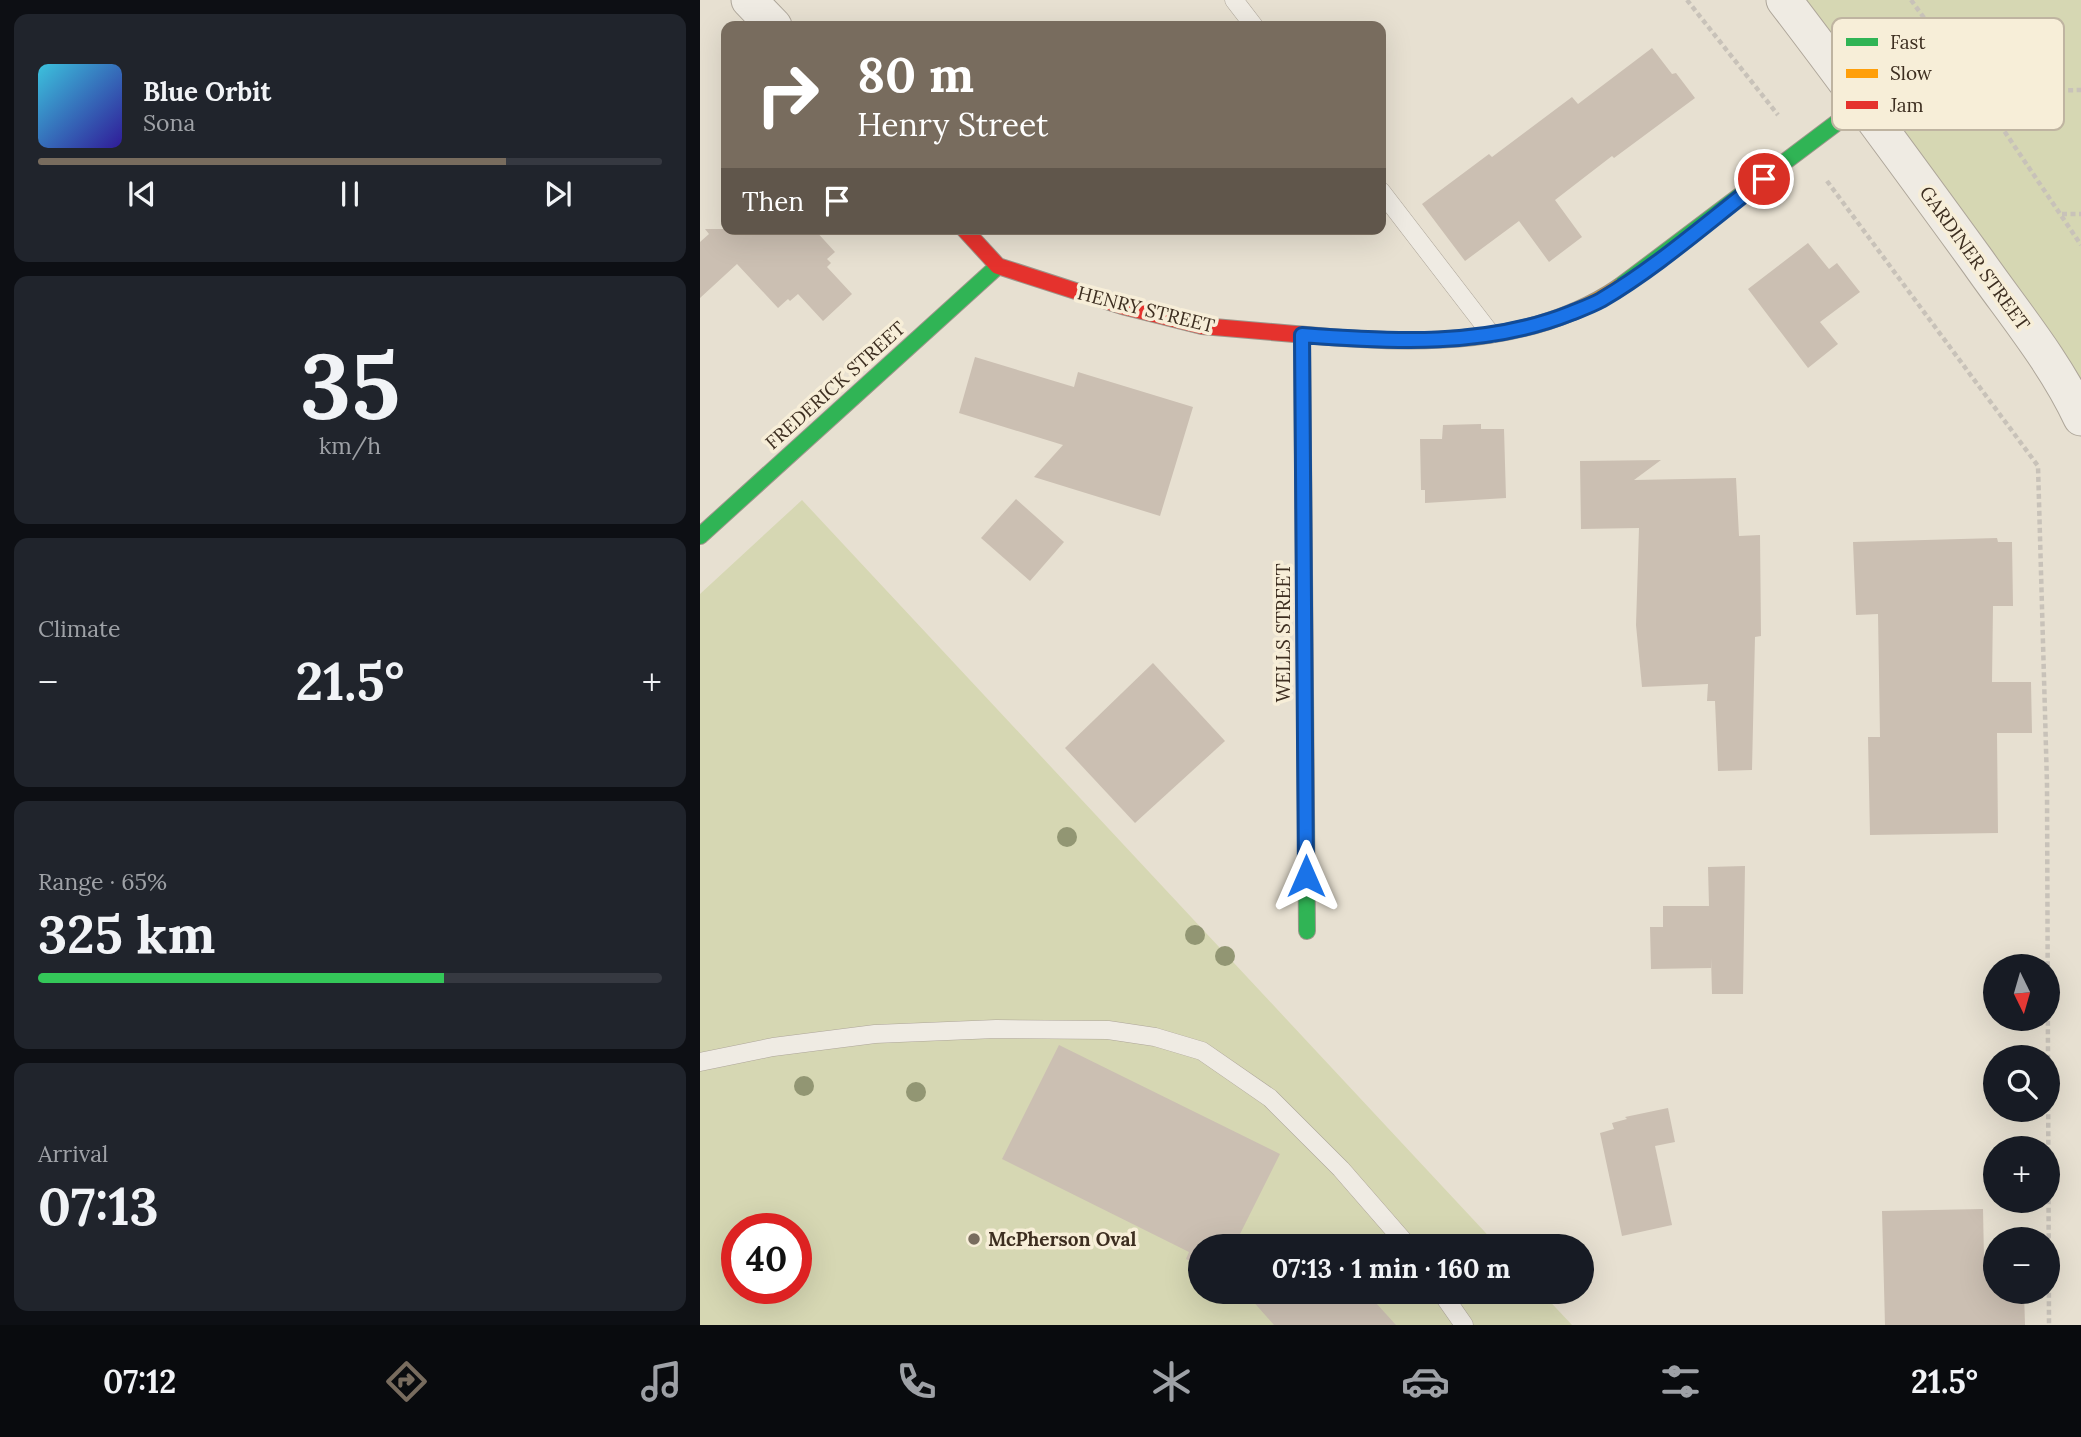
<!DOCTYPE html>
<html lang="en">
<head>
<meta charset="utf-8">
<style>
	body { margin:0; font-family:Lora,serif; background:#20242c; color:#f1f3f6; height:100vh; display:flex; flex-direction:column; font-size:26px; white-space:nowrap }
	* { box-sizing:border-box; margin:0 }
	p { font-size:23px; color:#9ea1a6 }
	.icon { flex:none; width:38px; height:38px; fill:none; stroke:currentColor; stroke-width:2; stroke-linecap:round; stroke-linejoin:round }
	.map { position:relative; flex:1; overflow:hidden }
	.side { display:flex; flex-direction:column; gap:14px; padding:14px; background:#0d0f14; width:700px }
	.side>* { flex:none }
	.top-card { position:absolute; left:21px; top:21px; width:665px; height:214px; border-radius:14px; box-shadow:0 7px 28px #0002; background:#786c5e; color:#fff; overflow:hidden }
	.needle { width:46px; rotate:175deg }
	.fabs { position:absolute; left:1283px; top:954px; display:grid; gap:14px }
	.fabs a { display:grid; place-items:center; width:77px; height:77px; border-radius:50%; background:#171b24; box-shadow:0 7px 28px #0002; font-size:35px }
	.speed { position:absolute; left:21px; top:1213px; display:flex; gap:14px; font-size:35px; font-weight:700; text-align:center }
	.speed>* { display:grid; place-content:center; width:91px; height:91px; border-radius:50%; background:#171b24; box-shadow:0 7px 28px #0002; line-height:1 }
	.speed .limit { border:10px solid #d22; background:#fff; color:#111 }
	.pin { position:absolute; display:grid; place-items:center; width:60px; height:60px; color:#fff; margin:-30px; border:4px solid #fff; border-radius:50%; box-shadow:0 2px 7px #0007 }
	.me { position:absolute; width:77px; margin:-38px; rotate:0deg; stroke-linejoin:round; filter:drop-shadow(0 0 5px #0008) }
	.turn { display:flex; align-items:center; gap:24px; height:147px; padding:0 21px; font-size:32px }
	.turn .icon { width:91px; height:91px; stroke-width:2.5 }
	.turn b { display:block; font-size:49px; line-height:60px }
	.then { display:flex; align-items:center; height:66px; padding:0 21px; background:#0003; gap:14px; font-size:26px }
	.big { font-size:52px; font-weight:700; line-height:1.1 }
	.side .card { flex:1; display:flex; flex-direction:column; justify-content:center; gap:10px; min-width:0; padding:0 24px; border-radius:14px; background:#20242c }
	.side .dial { align-items:center; gap:0 }
	.dial b { font-size:91px; line-height:1 }
	.song { display:flex; align-items:center; gap:21px }
	.cover { width:84px; height:84px; border-radius:10px; background:linear-gradient(135deg,hsl(190 70% 55%),hsl(250 70% 35%)) }
	.played { height:7px; border-radius:4px; background:linear-gradient(90deg,#786c5e 75%,#363941 75%) }
	.keys { display:flex; justify-content:space-around; direction:ltr }
	.heat { display:flex; justify-content:space-between; align-items:center; font-size:38px; direction:ltr }
	.charge { height:10px; border-radius:5px; background:linear-gradient(90deg,#34c759 65%,#363941 0) }
	.trip { position:absolute; left:488px; top:1234px; width:406px; height:70px; border-radius:35px; background:#171b24; box-shadow:0 7px 28px #0002; font-weight:700; line-height:70px; text-align:center }
	.dock { display:flex; height:112px; justify-content:space-around; align-items:center; background:#090b0e; color:#9ea1a6 }
	.dock .icon { width:49px; height:49px }
	.dock .active { color:#786c5e }
	.dock b { font-size:32px; color:#f1f3f6 }
	main { display:flex; flex:1; min-height:0 }
	.map>svg:first-child { display:block }
	.green { fill:#d6d7b3; fill-rule:evenodd }
	.building { fill:#cbbfb2 }
	.lines { fill:none; stroke-linecap:round; stroke-linejoin:round }
	.lane-casing { stroke:#ada599; stroke-width:19 }
	.street-casing { stroke:#ada599; stroke-width:37 }
	.fast-casing { stroke:#9c958a; stroke-width:18 }
	.slow-casing { stroke:#9c958a; stroke-width:18 }
	.jam-casing { stroke:#9c958a; stroke-width:18 }
	.path { stroke:#c8c2b9; stroke-width:4.5; stroke-dasharray:5 3.5; stroke-linecap:butt }
	.lane { stroke:#efebe3; stroke-width:18 }
	.street { stroke:#efebe3; stroke-width:35 }
	.fast { stroke:#30b455; stroke-width:16 }
	.slow { stroke:#ff9f0a; stroke-width:16 }
	.jam { stroke:#e5322d; stroke-width:16 }
	.tree { fill:#929673 }
	.route-casing { stroke:#114b97; stroke-width:18 }
	.route { stroke:#1a73e8; stroke-width:12 }
	.poi-dot { fill:#786c5e; stroke:#f7eed8; stroke-width:2.5 }
	.labels { text-anchor:middle; dominant-baseline:central; stroke-width:7; stroke-linejoin:round; paint-order:stroke }
	.street-label { font-size:19px; fill:#3d2e20; stroke:#f7eed8 }
	.poi-label { font-size:19px; font-weight:bold; fill:#3d2e20; stroke:#f7eed8; text-anchor:start }
	.key { fill:#f7eed8; stroke:#bfb4a1; stroke-width:2 }
	.key-label { font-size:19px; fill:#3d2e20 }
</style>
</head>
<body>
<main>
<section class="side">
<div class="card">
<div class="song"><i class="cover"></i><div><b>Blue Orbit</b><p>Sona</p></div></div>
<div class="played"></div>
<div class="keys"><svg class="icon" aria-label="previous" viewBox="0 0 24 24"><path d="M18 5L8 12l10 7zM5 5v14"/></svg><svg class="icon" aria-label="pause" viewBox="0 0 24 24"><path d="M8 5v14M16 5v14"/></svg><svg class="icon" aria-label="next" viewBox="0 0 24 24"><path d="M6 5l10 7-10 7zM19 5v14"/></svg></div>
</div>
<div class="card dial"><b>35</b><p>km/h</p></div>
<div class="card"><p>Climate</p>
<div class="heat"><a>−</a><b class="big">21.5°</b><a>+</a></div>
</div>
<div class="card"><p>Range · 65%</p><b class="big">325 km</b><div class="charge"></div></div>
<div class="card"><p>Arrival</p><b class="big">07:13</b></div>
</section>
<div class="map">
<svg width="1381" height="1325" viewBox="0 0 1381 1325">
	<rect width="100%" height="100%" fill="#e7e0d1"/>
	<!-- green -->
	<g class="green">
		<path d="M1084,0H1381V418Z"/>
		<path d="M102,500L798,1246H500V1292H841L872,1325H0V594ZM37,1228H96V1288H37Z"/>
	</g>
	<!-- building -->
	<g class="building">
		<path d="M952,48L972,74L976,73L995,98L914,158L912,156L855,200L882,237L849,262L819,221L765,261L722,204L789,154L792,157L872,97L878,104Z"/>
		<path d="M5,229H114L135,252L127,259L131,263L127,267L152,294L123,321L98,294L90,301L88,299L78,308L37,264L0,298V242L9,234Z"/>
		<path d="M1108,243L1129,269L1137,263L1160,292L1120,322L1138,344L1108,368L1048,289Z"/>
		<path d="M275,357L374,387L378,372L493,407L460,516L334,477L363,445L259,413Z"/>
		<path d="M781,424V429H804L806,498L725,503V490H721L720,439H742L743,425Z"/>
		<path d="M961,460L934,480L1036,478L1039,536L1060,535L1061,636L1055,637L1052,770L1018,771L1015,701H1007L1008,684L942,687L936,625L939,528L881,529L880,461Z"/>
		<path d="M316,499L364,542L330,581L281,538Z"/>
		<path d="M1297,538L1298,542H1312L1313,606H1293L1292,682H1331L1332,733H1297L1298,833L1170,835L1168,737H1180L1178,614L1156,615L1153,542Z"/>
		<path d="M453,663L525,741L435,823L365,748Z"/>
		<path d="M1045,866L1043,994H1012L1011,958V968L951,969L950,927H963V906H1009L1008,867Z"/>
		<path d="M359,1045L580,1154L534,1246H500V1266L486,1259L489,1252L302,1159Z"/>
		<path d="M968,1108L975,1142L955,1146L972,1225L922,1236L900,1133L914,1129L912,1123L927,1119L925,1117Z"/>
		<path d="M1283,1209L1284,1259H1295V1292H1324L1325,1325H1185L1182,1211Z"/>
		<path d="M557,1292H666L696,1325H574L550,1298Z"/>
	</g>
	<g class="lines">
		<!-- lane casing -->
		<g class="lane-casing">
			<g id="lane">
				<path d="M534,0L554,26"/>
				<path d="M681,191L791,334"/>
				<path d="M0,1062L73,1047L175,1034L296,1029L408,1030L455,1037L502,1051L570,1098L641,1169L708,1246"/>
				<path d="M741,1292L764,1325"/>
			</g>
		</g>
		<!-- street casing -->
		<g class="street-casing">
			<g id="street">
				<path d="M49,0L74,26"/>
				<path d="M1084,0C1150,86 1214,174 1278,262C1313,312 1355,362 1381,418"/>
			</g>
		</g>
		<!-- fast casing -->
		<g class="fast-casing">
			<g id="fast">
				<path d="M919,287L1163,103"/>
				<path d="M602,335L607,931"/>
				<path d="M0,536L298,266"/>
			</g>
		</g>
		<!-- slow casing -->
		<g class="slow-casing">
			<path id="slow" d="M618,336C719,345 832,346 919,287"/>
		</g>
		<!-- jam casing -->
		<g class="jam-casing">
			<path id="jam" d="M264,229L298,266L422,306L502,326L618,336"/>
		</g>
		<!-- path -->
		<g class="path">
			<path d="M987,0L1078,115"/>
			<path d="M1211,0L1278,92L1381,245"/>
			<path d="M1207,99L1278,92L1381,90"/>
			<path d="M1127,181L1338,466L1347,784L1349,1325"/>
			<path d="M1362,214H1381"/>
		</g>
		<!-- lane -->
		<use href="#lane" class="lane"/>
		<!-- street -->
		<use href="#street" class="street"/>
		<!-- fast -->
		<use href="#fast" class="fast"/>
		<!-- slow -->
		<use href="#slow" class="slow"/>
		<!-- jam -->
		<use href="#jam" class="jam"/>
	</g>
	<!-- trees -->
	<g class="tree">
		<circle cx="367" cy="837" r="10"/>
		<circle cx="495" cy="935" r="10"/>
		<circle cx="525" cy="956" r="10"/>
		<circle cx="104" cy="1086" r="10"/>
		<circle cx="216" cy="1092" r="10"/>
	</g>
	<g class="lines">
		<!-- route casing -->
		<g class="route-casing">
			<path id="route" d="M606,876L602,335C692,342 786,347 871,313C881,309 892,305 901,300C959,266 1011,219 1064,179"/>
		</g>
		<!-- route -->
		<use href="#route" class="route"/>
	</g>
	<!-- markers -->
	<circle class="poi-dot" cx="274" cy="1239" r="7"/>
	<g class="labels">
		<!-- street labels -->
		<g class="street-label">
			<text transform="translate(1275 258) rotate(54)">GARDINER STREET</text>
			<text transform="translate(446 309) rotate(14)">HENRY STREET</text>
			<text transform="translate(135 385) rotate(-42)">FREDERICK STREET</text>
			<text transform="translate(583 633) rotate(-90)">WELLS STREET</text>
		</g>
		<!-- poi labels -->
		<g class="poi-label">
			<text x="288" y="1239">McPherson Oval</text>
		</g>
	</g>
	<!-- legend -->
	<rect x="1132" y="18" width="232" height="112" rx="10" class="key"/>
	<rect x="1146" y="38" width="32" height="8" fill="#30b455"/>
	<rect x="1146" y="69" width="32" height="9" fill="#ff9f0a"/>
	<rect x="1146" y="101" width="32" height="8" fill="#e5322d"/>
	<g class="key-label">
		<text x="1190" y="49">Fast</text>
		<text x="1190" y="80">Slow</text>
		<text x="1190" y="112">Jam</text>
	</g>
</svg>
<div class="fabs">
<a><svg class="needle" viewBox="-14 -14 28 28"><path d="M0-13l5 13h-10z" fill="#e53935"/><path d="M0 13l5-13h-10z" fill="#9ea1a6"/></svg></a>
<a><svg class="icon" aria-label="search" viewBox="0 0 24 24"><circle cx="10" cy="10" r="6"/><path d="M15 15l6 6"/></svg></a>
<a>+</a>
<a>−</a>
</div>
<div class="speed"><div class="limit">40</div></div>
<div class="pin" style="left:1064px;top:179px;background:#d93025"><svg class="icon" aria-label="arrive" viewBox="0 0 24 24"><path d="M6 21V4h12l-3 4 3 4H6"/></svg></div>
<svg class="me" style="left:606px;top:876px" viewBox="-20 -20 40 40"><path d="M0-17L14 15 0 8-14 15z" fill="#1a73e8" stroke="#fff" stroke-width="4"/></svg>
<div class="trip">07:13 · 1 min · 160 m</div>
<div class="top-card">
<div class="turn"><svg class="icon" aria-label="right" viewBox="0 0 24 24"><path d="M7 20v-9h11M14 6l5 5-5 5"/></svg><div><b>80 m</b>Henry Street</div></div>
<div class="then">Then<svg class="icon" aria-label="arrive" viewBox="0 0 24 24"><path d="M6 21V4h12l-3 4 3 4H6"/></svg></div>
</div>
</div>
</main>
<nav class="dock">
<b>07:12</b>
<svg class="icon active" aria-label="directions" viewBox="0 0 24 24"><path d="M12 3l9 9-9 9-9-9zM9 14v-3h6M13 9l2 2-2 2"/></svg>
<svg class="icon" aria-label="music" viewBox="0 0 24 24"><path d="M9 18V5l10-2v13"/><circle cx="6" cy="18" r="3"/><circle cx="16" cy="16" r="3"/></svg>
<svg class="icon" aria-label="phone" viewBox="0 0 24 24"><path d="M5 4h4l2 5-3 2q2 4 5 5l2-3 5 2v4C11 20 4 13 5 4z"/></svg>
<svg class="icon" aria-label="climate" viewBox="0 0 24 24"><path d="M12 3v18M4 7l16 10M4 17L20 7"/></svg>
<svg class="icon" aria-label="car" viewBox="0 0 24 24"><path d="M5 17H2v-5l4-1 3-4h7l3 4 3 1v5h-3M9 17h6M6 11h13"/><circle cx="7" cy="17" r="2"/><circle cx="17" cy="17" r="2"/></svg>
<svg class="icon" aria-label="filters" viewBox="0 0 24 24"><path d="M4 7h16M4 17h16"/><circle cx="9" cy="7" r="2"/><circle cx="15" cy="17" r="2"/></svg>
<b>21.5°</b>
</nav>
</body>
</html>
